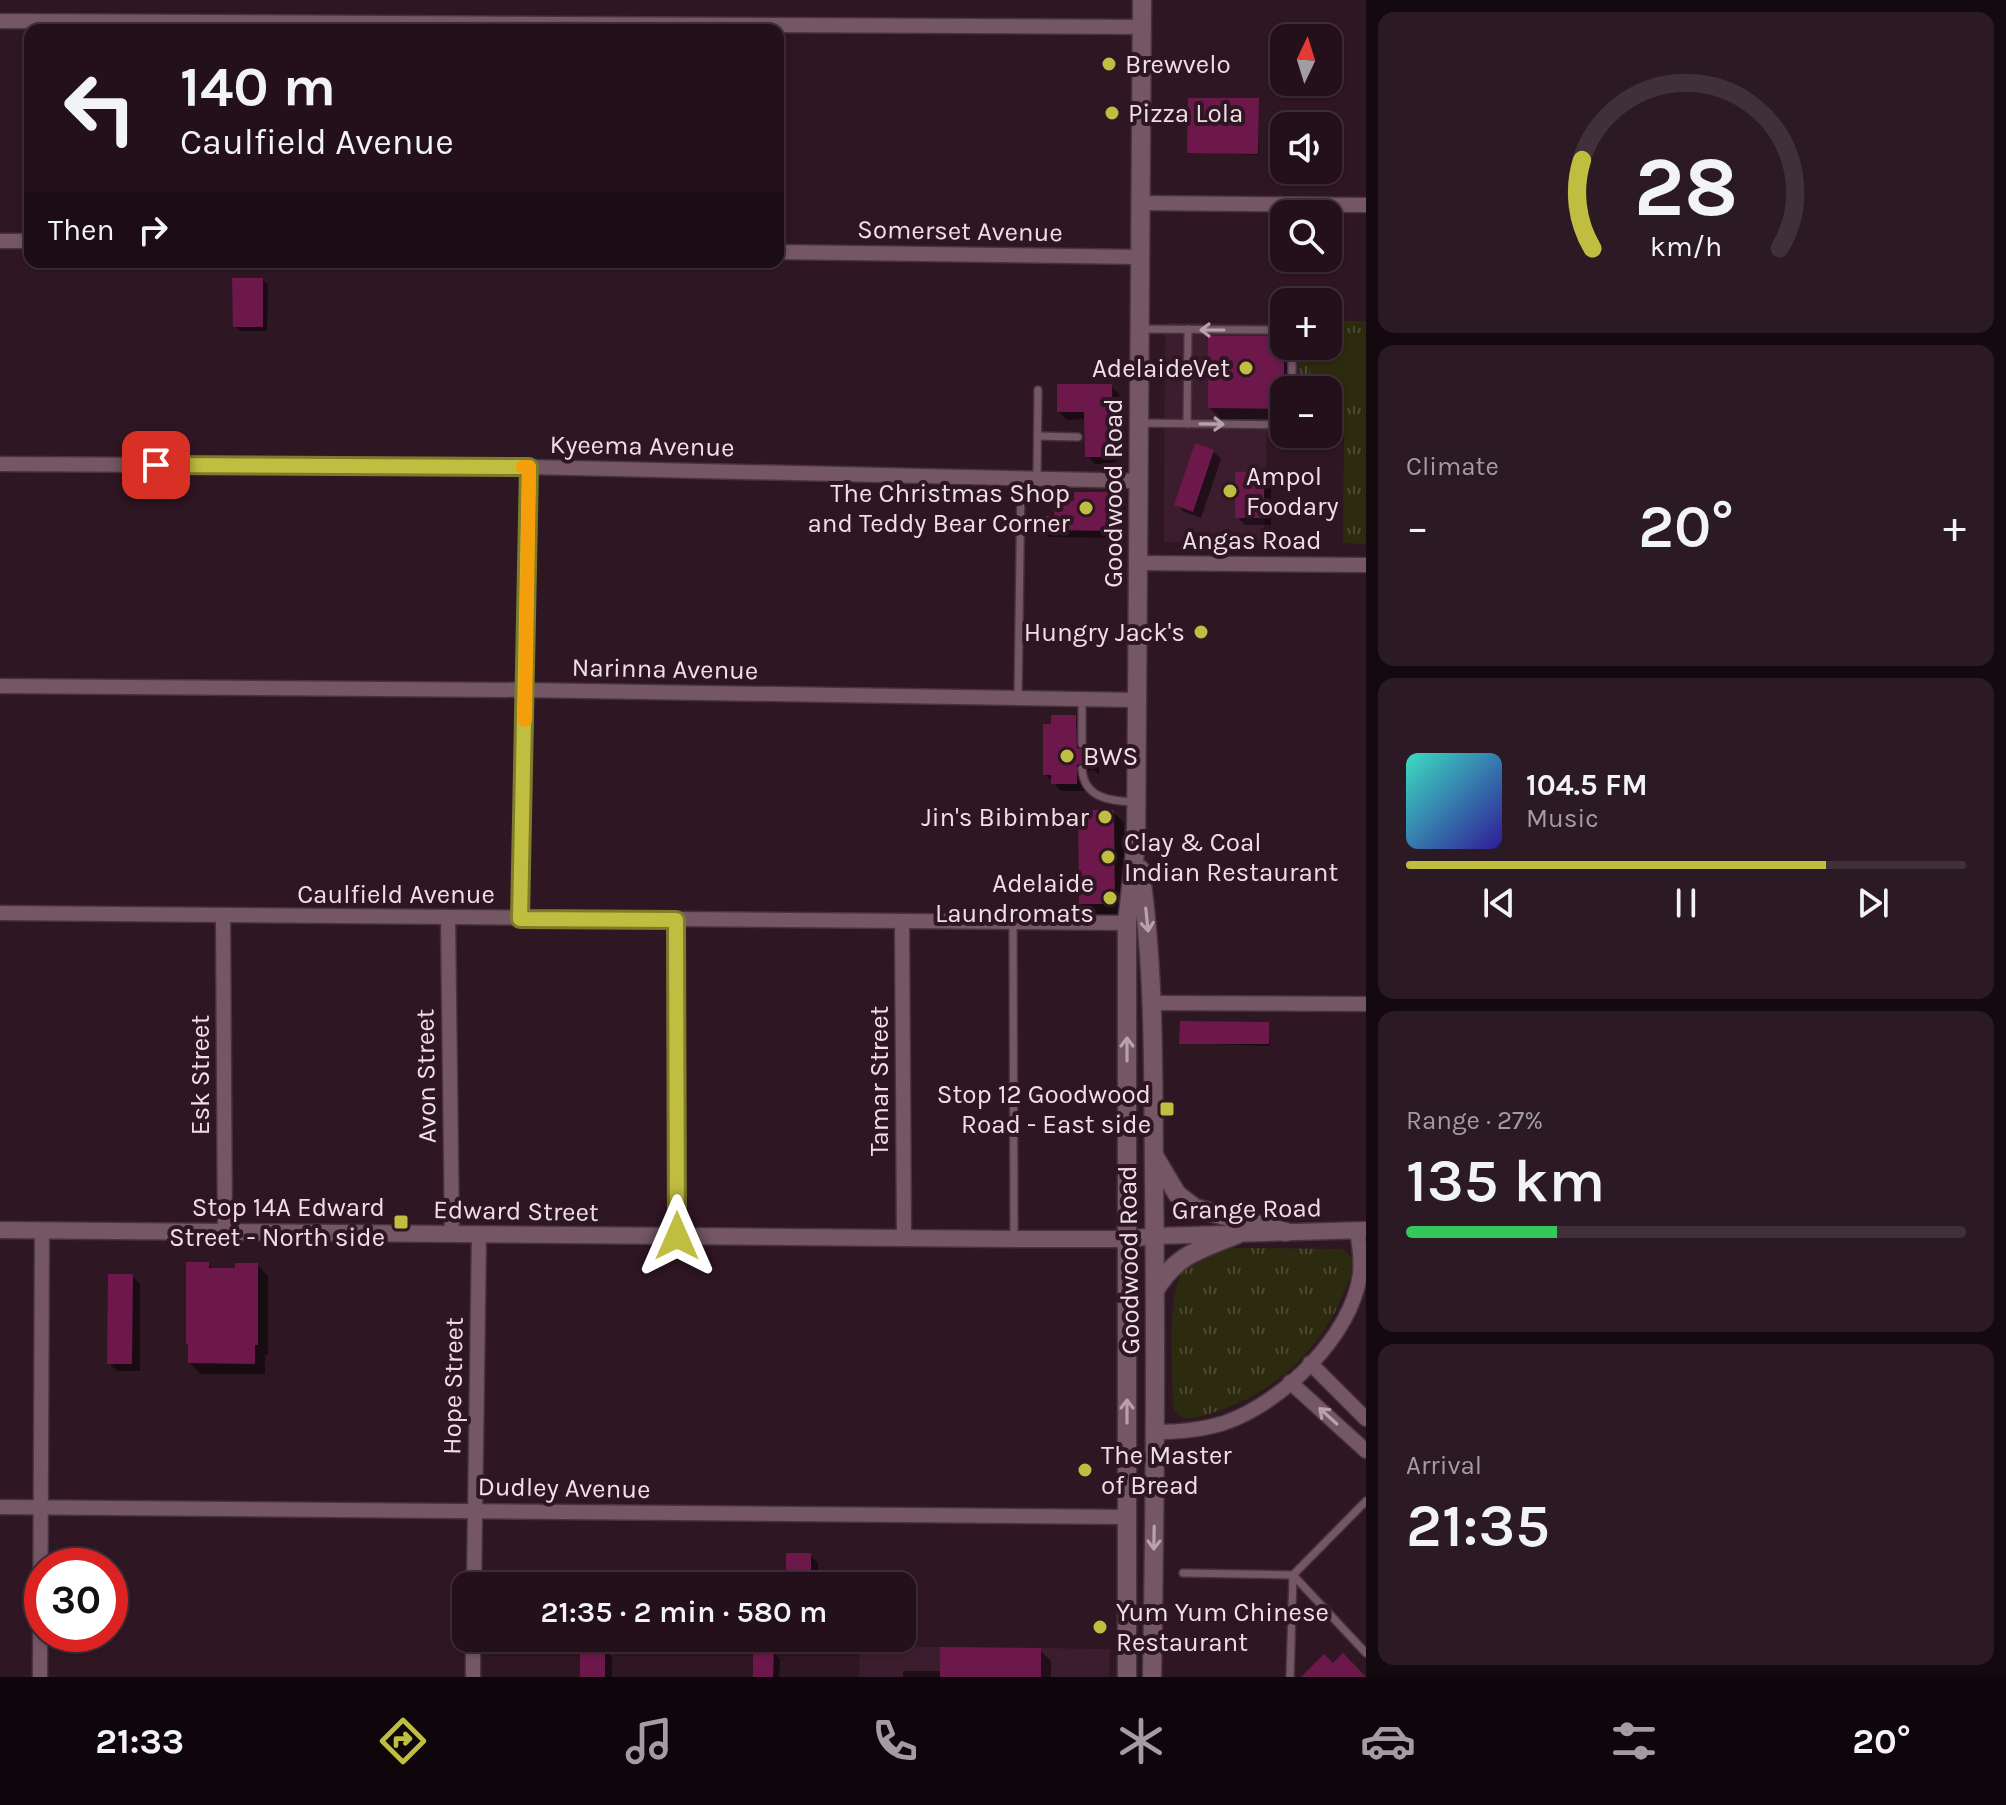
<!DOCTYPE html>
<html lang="en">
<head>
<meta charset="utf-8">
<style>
	body { margin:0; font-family:Karla,sans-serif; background:#2b1923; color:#f1f3f6; height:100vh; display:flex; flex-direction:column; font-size:30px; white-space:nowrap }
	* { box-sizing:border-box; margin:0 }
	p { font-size:26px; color:#a39da2 }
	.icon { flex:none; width:44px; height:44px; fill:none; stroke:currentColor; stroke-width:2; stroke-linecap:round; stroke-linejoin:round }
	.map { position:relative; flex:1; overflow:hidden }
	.side { display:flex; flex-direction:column; gap:12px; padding:12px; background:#13090e; width:640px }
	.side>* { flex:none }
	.guide { position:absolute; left:24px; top:24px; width:760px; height:244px; border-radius:16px; box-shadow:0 2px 6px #0004,0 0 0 2px #403039; background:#23101a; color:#f1f3f6; overflow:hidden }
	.needle { width:52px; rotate:4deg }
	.fabs { position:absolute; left:1270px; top:24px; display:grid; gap:16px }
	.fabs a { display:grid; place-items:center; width:72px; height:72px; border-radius:16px; background:#23101a; box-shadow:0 2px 6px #0004,0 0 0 2px #403039; font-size:40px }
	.speed { position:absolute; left:24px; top:1548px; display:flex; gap:16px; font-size:40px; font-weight:700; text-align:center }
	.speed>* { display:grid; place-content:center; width:104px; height:104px; border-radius:50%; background:#23101a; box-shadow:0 2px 6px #0004,0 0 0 2px #403039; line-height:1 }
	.speed .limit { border:12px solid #d22; background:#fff; color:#111 }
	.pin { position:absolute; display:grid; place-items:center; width:68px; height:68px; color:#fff; margin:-34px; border-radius:16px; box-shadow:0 4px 12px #0006 }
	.me { position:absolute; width:88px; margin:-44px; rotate:0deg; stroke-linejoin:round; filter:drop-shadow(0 0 6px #0008) }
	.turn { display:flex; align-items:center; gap:28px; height:168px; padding:0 24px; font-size:36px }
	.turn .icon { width:104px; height:104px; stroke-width:2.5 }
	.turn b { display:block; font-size:56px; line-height:68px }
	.then { display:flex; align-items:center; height:76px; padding:0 24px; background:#0003; gap:16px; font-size:30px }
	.big { font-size:60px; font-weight:600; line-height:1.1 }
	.side .tile { flex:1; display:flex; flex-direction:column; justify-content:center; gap:12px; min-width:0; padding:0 28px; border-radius:16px; background:#2b1923 }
	.side .dial { align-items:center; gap:0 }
	.dial svg { height:208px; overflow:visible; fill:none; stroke:#403039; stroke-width:7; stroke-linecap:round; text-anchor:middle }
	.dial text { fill:#f1f3f6; stroke:none }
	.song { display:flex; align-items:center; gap:24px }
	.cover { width:96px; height:96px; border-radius:12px; background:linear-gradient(135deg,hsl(170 70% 55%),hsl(250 70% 35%)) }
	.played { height:8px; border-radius:4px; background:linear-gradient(90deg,#c0be40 75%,#403039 75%) }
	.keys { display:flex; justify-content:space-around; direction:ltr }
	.heat { display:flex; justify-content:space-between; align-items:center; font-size:44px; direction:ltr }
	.charge { height:12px; border-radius:6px; background:linear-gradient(90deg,#34c759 27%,#403039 0) }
	.trip { position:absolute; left:452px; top:1572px; width:464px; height:80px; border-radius:16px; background:#23101a; box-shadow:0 2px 6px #0004,0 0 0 2px #403039; font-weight:600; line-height:80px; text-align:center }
	.dock { display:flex; height:128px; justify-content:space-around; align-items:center; background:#0e060a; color:#a39da2 }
	.dock .icon { width:56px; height:56px }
	.dock .current { color:#c0be40 }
	.dock b { font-size:36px; color:#f1f3f6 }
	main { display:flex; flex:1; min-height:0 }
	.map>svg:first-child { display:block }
	.built { fill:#3c1d2d }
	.park { fill:url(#park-tufts) }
	.pitch { fill:#2c2b10 }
	.shadow { fill:#0007 }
	.building { fill:#6d184b }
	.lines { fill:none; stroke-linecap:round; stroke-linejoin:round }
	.service-casing { stroke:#46333c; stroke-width:10 }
	.minor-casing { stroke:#46333c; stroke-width:17 }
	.tertiary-casing { stroke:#46333c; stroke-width:19 }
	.secondary-casing { stroke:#46333c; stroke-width:21 }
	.service { stroke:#745665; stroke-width:7 }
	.minor { stroke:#745665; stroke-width:14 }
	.tertiary { stroke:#745665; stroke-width:16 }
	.secondary { stroke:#745665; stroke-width:18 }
	.oneway { stroke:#b9a1ac }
	.route-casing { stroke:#7d7c2a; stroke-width:20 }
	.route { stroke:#c0be40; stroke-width:14 }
	.slow { stroke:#f59e0b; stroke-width:14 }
	.poi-dot { fill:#c0be40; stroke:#2f1623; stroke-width:3 }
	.labels { text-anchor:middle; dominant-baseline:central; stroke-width:8; stroke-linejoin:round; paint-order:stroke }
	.poi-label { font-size:26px; fill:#f1dfe7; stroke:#2f1623; text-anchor:start }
	.street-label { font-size:26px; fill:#f1dfe7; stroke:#2f1623 }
</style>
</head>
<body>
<main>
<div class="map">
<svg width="1366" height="1677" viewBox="0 0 1366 1677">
	<defs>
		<pattern id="park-tufts" width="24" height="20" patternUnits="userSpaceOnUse" patternTransform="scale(2)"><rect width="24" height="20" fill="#2c2b10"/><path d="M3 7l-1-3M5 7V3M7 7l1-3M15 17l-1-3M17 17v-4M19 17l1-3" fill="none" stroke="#4b4933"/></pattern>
	</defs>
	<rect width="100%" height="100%" fill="#2f1623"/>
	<!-- built -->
	<g class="built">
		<path d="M1165,323L1284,324V346H1300L1299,390H1284V432H1267L1264,543L1164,542Z"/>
		<path d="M860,1646L1110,1649L1109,1677H859Z"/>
	</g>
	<!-- park -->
	<g class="park">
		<path d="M1328,321H1366V544L1343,543L1344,433L1328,432V390H1299L1300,346H1328Z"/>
		<path d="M1231,1248L1342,1249L1352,1257C1354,1272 1347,1285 1341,1299C1317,1355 1268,1397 1209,1414C1195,1418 1179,1424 1173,1406C1173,1373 1165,1290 1186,1266C1195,1255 1217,1250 1231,1248Z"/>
	</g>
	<!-- pitch -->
	<g class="pitch">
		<path d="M1328,333L1335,334L1334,386L1310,385L1311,346H1328Z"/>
		<path d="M1344,333H1366V386H1343Z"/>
	</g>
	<!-- shadow -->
	<g class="shadow">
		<path d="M1258,100L1259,155L1189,152Z"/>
		<path d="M263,280L268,285L267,331H240L235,326Z"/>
		<path d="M1284,342V346H1288L1295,352L1294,390H1284V419H1221L1210,408Z"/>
		<path d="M1111,386L1119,394L1120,458L1113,464H1095L1087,456L1086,419L1067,420L1059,412Z"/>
		<path d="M1213,451L1221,459L1201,518L1184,512L1176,504Z"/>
		<path d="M1263,474L1271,482V525H1245L1237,517Z"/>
		<path d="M1117,494L1125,502L1124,538L1049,537L1041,529L1076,503Z"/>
		<path d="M1075,717L1083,725L1084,755L1091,746L1099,754V774L1093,770L1084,772V791H1061L1045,774Z"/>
		<path d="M1113,812L1124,823L1125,914H1092L1081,903Z"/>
		<path d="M1268,1024L1270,1046L1181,1043Z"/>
		<path d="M208,1264L214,1270H237L257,1265L268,1276V1355H265V1374H201L190,1363Z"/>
		<path d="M132,1276L140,1284V1371H117L109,1363Z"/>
		<path d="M810,1555L818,1563V1586H788Z"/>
		<path d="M787,1638H818V1650H795L787,1642Z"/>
		<path d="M604,1649L612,1657V1677H582Z"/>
		<path d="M1040,1650L1051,1661V1677H903V1671H942Z"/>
		<path d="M773,1652L780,1659L779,1677H755Z"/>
	</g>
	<!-- building -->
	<g class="building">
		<path d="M1188,98H1259L1258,154L1187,153Z"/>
		<path d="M232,278H263V327H233Z"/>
		<path d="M1208,336H1277L1284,339V409L1208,408Z"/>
		<path d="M1057,384H1112L1113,449L1105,457H1085L1084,412H1057Z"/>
		<path d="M1195,443L1214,450L1193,512L1174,505Z"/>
		<rect x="1235" y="472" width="29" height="46"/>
		<path d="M1074,492H1117V531L1039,530V516H1054V501H1074Z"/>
		<path d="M1051,715H1076L1077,748L1085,750L1088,744H1092V769L1083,763L1077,765V784H1051V775H1043V724H1051Z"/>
		<path d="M1078,810H1114L1115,904H1079Z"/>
		<path d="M1180,1021L1269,1022V1044H1179Z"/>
		<path d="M186,1262H209V1268H235V1263H258V1345H255V1364L188,1363V1344H186Z"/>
		<path d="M108,1274H133L132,1364H107Z"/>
		<rect x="786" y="1553" width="25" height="33"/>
		<rect x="580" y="1647" width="25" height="30"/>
		<path d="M940,1647L1041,1648V1677H940Z"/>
		<path d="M753,1650H774L773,1677H753Z"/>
		<path d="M1343,1653L1366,1677H1301L1324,1654L1333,1663Z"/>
	</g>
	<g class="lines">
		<!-- service casing -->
		<g class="service-casing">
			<g id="service">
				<path d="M1140,329L1279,330L1284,333"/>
				<path d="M1292,390V346"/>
				<path d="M1141,423L1281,425L1284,421"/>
				<path d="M1187,424L1188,329"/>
				<path d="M1038,436L1078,437"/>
				<path d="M1037,479L1038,390"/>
				<path d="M1018,697L1021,479"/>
				<path d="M1082,744V700"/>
				<path d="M1082,769C1084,798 1110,801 1134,802"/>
				<path d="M1013,923L1014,1237"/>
				<path d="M1183,1573L1293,1575L1366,1501"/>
				<path d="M1290,1677L1293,1575L1366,1653"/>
			</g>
		</g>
		<!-- minor casing -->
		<g class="minor-casing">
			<g id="minor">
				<path d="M0,21L1142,27"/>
				<path d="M1141,203L1366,205"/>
				<path d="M0,241H30"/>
				<path d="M778,252L1140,257"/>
				<path d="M0,464L529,467L1139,481"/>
				<path d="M1138,563L1366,565"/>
				<path d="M0,686L526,690L1137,700"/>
				<path d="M0,913L1127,923"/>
				<path d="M223,917L225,1232"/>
				<path d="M448,918L452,1234"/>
				<path d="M520,919L529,467"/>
				<path d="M676,920L677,1236"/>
				<path d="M902,923L904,1238"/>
				<path d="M1151,1003L1366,1004"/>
				<path d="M1310,1363L1366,1419"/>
				<path d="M1290,1382L1366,1451"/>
				<path d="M1156,1432C1179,1432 1202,1430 1224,1423C1282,1403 1352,1336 1360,1274C1362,1259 1359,1244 1357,1230"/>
				<path d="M0,1507L1127,1517"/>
				<path d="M474,1586L479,1235"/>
				<path d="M40,1677L42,1231"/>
				<path d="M473,1677V1638"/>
			</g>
		</g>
		<!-- tertiary casing -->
		<g class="tertiary-casing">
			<path id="tertiary" d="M0,1230L1014,1239H1128L1155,1236L1366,1230"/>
		</g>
		<!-- secondary casing -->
		<g class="secondary-casing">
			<g id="secondary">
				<path d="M1140,869C1155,971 1153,1075 1154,1178C1156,1345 1155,1511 1152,1677"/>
				<path d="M1155,1157L1177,1194L1195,1208L1286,1232"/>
				<path d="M1155,1290C1178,1253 1200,1250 1238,1234"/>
				<path d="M1127,1677V923L1136,843L1142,0"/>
			</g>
		</g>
		<!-- service -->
		<use href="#service" class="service"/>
		<!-- minor -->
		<use href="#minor" class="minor"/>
		<!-- tertiary -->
		<use href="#tertiary" class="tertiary"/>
		<!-- secondary -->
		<use href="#secondary" class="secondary"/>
	</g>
	<!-- one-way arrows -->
	<defs><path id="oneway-shaft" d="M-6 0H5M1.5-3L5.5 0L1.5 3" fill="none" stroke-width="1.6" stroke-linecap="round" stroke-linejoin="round" transform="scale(2)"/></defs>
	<g class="oneway">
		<use href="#oneway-shaft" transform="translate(1212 330) rotate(-180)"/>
		<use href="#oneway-shaft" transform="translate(1212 424) rotate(1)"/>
		<use href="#oneway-shaft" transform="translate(1147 920) rotate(84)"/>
		<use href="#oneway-shaft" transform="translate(1127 1049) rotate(-90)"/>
		<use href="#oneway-shaft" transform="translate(1127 1411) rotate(-90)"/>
		<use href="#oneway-shaft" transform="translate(1328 1416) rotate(-138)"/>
		<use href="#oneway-shaft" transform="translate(1154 1538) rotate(91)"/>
	</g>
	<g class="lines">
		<!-- route casing -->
		<g class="route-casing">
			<path id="route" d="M156,465L529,467L520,919L676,920L677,1236"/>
		</g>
		<!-- route -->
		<use href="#route" class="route"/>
		<!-- slow -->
		<path class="slow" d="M523,467H529L525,720"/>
	</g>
	<!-- markers -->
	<g class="poi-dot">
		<circle cx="1109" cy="64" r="8"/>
		<circle cx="1112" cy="113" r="8"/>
		<circle cx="1246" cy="368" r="8"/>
		<circle cx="1230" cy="491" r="8"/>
		<circle cx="1086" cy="508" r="8"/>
		<circle cx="1201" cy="632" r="8"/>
		<circle cx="1067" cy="756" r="8"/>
		<circle cx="1105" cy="817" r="8"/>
		<circle cx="1108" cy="857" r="8"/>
		<circle cx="1110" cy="898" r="8"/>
		<rect x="1159" y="1101" width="16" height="16" rx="4"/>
		<rect x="393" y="1214" width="16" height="16" rx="4"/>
		<circle cx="1085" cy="1470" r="8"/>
		<circle cx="1100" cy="1627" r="8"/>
	</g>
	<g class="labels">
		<!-- poi labels -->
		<g class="poi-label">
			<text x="1125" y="64">Brewvelo</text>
			<text x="1128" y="113">Pizza Lola</text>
			<text x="1230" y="368" text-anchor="end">AdelaideVet</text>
			<text x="1246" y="476">Ampol<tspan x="1246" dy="30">Foodary</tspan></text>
			<text x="1070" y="493" text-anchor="end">The Christmas Shop<tspan x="1070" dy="30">and Teddy Bear Corner</tspan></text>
			<text x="1185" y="632" text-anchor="end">Hungry Jack's</text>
			<text x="1083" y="756">BWS</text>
			<text x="1089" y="817" text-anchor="end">Jin's Bibimbar</text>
			<text x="1124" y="842">Clay &amp; Coal<tspan x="1124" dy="30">Indian Restaurant</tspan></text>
			<text x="1094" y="883" text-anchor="end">Adelaide<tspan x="1094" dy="30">Laundromats</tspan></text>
			<text x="1151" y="1094" text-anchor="end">Stop 12 Goodwood<tspan x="1151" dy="30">Road - East side</tspan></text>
			<text x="385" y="1207" text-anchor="end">Stop 14A Edward<tspan x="385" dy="30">Street - North side</tspan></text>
			<text x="1101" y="1455">The Master<tspan x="1101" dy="30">of Bread</tspan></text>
			<text x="1116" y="1612">Yum Yum Chinese<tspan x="1116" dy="30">Restaurant</tspan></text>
		</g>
		<!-- street labels -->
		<g class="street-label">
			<text transform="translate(960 231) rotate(1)">Somerset Avenue</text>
			<text transform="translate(642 446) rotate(1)">Kyeema Avenue</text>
			<text transform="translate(1113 493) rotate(-90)">Goodwood Road</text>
			<text x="1252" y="540">Angas Road</text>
			<text transform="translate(665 669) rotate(1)">Narinna Avenue</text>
			<text x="396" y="894">Caulfield Avenue</text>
			<text transform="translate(200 1075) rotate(-90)">Esk Street</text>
			<text transform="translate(426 1076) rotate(-91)">Avon Street</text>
			<text transform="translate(879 1081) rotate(-90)">Tamar Street</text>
			<text transform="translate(1247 1209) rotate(-1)">Grange Road</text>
			<text transform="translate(516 1211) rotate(1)">Edward Street</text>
			<text transform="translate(1129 1260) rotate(-91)">Goodwood Road</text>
			<text transform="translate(453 1386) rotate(-89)">Hope Street</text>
			<text transform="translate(564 1488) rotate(1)">Dudley Avenue</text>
		</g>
	</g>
</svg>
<div class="fabs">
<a><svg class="needle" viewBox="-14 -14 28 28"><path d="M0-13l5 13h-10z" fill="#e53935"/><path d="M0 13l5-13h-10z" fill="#a39da2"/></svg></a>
<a><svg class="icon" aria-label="sound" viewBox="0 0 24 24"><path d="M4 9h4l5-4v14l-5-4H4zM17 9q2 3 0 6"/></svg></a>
<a><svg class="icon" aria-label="search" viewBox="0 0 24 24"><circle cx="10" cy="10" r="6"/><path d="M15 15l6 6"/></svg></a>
<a>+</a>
<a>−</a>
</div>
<div class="speed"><div class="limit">30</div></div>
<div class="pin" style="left:156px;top:465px;background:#d93025"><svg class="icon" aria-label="arrive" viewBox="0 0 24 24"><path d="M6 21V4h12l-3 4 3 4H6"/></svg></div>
<svg class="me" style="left:677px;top:1236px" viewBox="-20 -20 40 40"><path d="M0-17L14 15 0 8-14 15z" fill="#c0be40" stroke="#fff" stroke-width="4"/></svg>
<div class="trip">21:35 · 2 min · 580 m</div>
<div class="guide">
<div class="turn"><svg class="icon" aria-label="left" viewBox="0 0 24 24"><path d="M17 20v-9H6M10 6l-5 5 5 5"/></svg><div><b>140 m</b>Caulfield Avenue</div></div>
<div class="then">Then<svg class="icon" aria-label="right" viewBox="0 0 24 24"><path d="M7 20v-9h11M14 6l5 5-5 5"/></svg></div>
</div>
</div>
<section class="side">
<div class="tile dial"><svg viewBox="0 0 100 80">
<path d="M14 69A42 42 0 1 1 86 69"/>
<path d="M14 69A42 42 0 0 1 10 35" stroke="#c0be40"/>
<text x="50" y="56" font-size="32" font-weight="700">28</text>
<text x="50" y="72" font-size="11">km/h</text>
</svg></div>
<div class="tile"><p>Climate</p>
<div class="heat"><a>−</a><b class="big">20°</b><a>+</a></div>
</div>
<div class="tile">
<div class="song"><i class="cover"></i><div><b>104.5 FM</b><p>Music</p></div></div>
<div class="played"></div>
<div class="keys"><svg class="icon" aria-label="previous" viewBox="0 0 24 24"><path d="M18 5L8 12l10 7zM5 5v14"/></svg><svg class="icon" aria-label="pause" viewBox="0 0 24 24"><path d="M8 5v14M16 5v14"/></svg><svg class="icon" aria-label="next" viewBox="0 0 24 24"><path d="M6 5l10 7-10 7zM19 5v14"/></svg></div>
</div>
<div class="tile"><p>Range · 27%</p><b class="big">135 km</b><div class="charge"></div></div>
<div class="tile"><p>Arrival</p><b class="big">21:35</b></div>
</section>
</main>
<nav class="dock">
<b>21:33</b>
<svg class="icon current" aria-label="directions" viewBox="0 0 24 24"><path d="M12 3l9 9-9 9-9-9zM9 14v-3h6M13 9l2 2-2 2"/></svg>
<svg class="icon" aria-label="music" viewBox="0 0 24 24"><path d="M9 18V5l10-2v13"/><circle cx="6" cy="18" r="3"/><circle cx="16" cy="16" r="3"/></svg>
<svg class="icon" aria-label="phone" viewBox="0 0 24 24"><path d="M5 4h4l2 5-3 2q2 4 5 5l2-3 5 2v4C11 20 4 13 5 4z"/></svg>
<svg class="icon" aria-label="climate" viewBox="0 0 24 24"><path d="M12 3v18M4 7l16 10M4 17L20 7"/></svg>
<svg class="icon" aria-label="car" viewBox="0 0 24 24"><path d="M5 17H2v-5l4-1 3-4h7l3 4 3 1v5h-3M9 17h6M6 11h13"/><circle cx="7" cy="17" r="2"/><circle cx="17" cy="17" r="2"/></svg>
<svg class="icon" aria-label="filters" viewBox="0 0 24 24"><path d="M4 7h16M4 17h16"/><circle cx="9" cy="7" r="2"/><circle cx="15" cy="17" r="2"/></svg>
<b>20°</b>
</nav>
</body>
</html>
